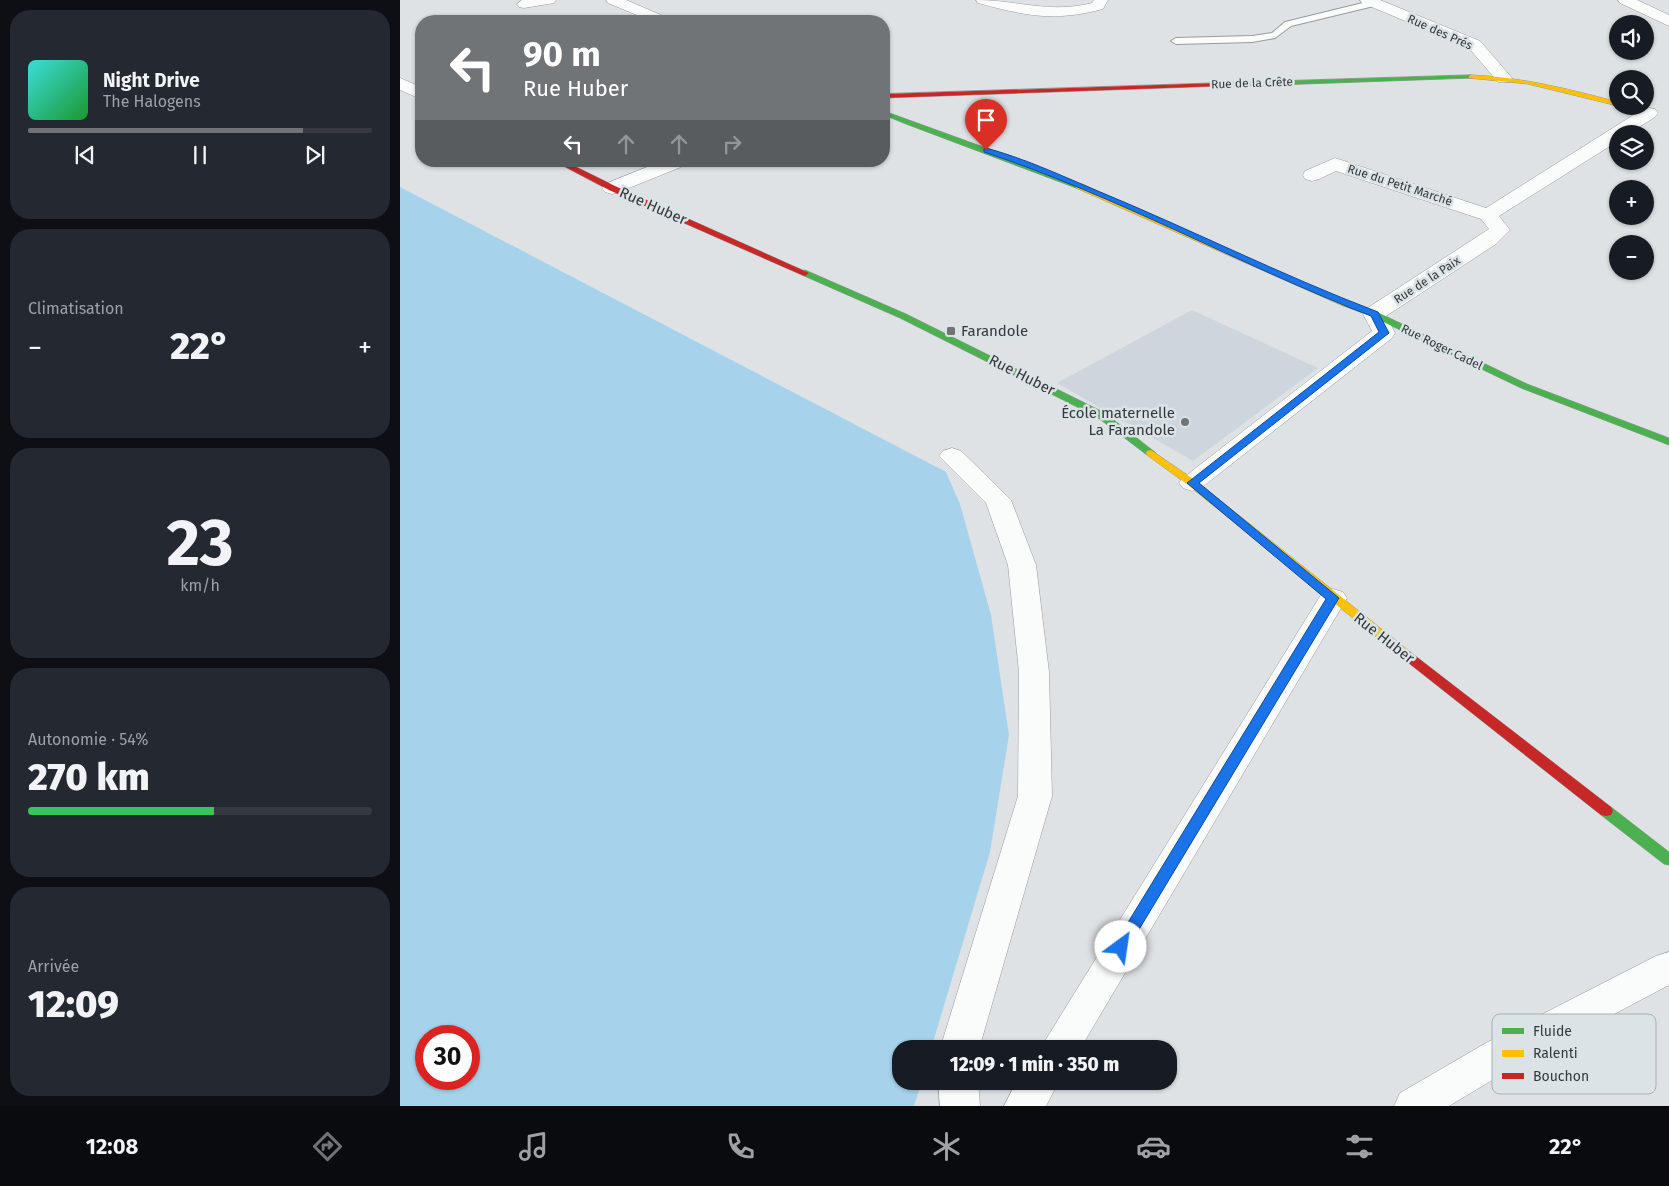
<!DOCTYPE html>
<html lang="fr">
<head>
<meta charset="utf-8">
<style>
	body { margin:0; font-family:"Fira Sans",sans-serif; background:#242831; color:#f1f3f6; height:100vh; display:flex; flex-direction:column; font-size:19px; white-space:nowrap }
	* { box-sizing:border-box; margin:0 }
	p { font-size:16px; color:#9ea1a6 }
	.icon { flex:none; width:28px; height:28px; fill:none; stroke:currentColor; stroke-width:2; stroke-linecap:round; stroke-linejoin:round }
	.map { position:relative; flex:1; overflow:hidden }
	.sheet { display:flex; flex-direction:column; gap:10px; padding:10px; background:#0d0f14; width:400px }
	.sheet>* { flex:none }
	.top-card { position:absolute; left:15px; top:15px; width:475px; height:152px; border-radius:20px; box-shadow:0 1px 4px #0004; background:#707476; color:#fff; overflow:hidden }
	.tools { position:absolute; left:1209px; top:15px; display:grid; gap:10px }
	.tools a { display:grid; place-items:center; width:45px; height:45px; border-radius:50%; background:#171b24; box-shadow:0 1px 4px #0004; font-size:25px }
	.speed { position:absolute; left:15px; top:1025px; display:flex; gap:10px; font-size:25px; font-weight:700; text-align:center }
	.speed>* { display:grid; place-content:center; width:65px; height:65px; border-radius:50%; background:#171b24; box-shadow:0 1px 4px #0004; line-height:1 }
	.speed .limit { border:8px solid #d22; background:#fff; color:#111 }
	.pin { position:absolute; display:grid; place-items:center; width:42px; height:42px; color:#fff; margin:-51px -21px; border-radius:50% 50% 50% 0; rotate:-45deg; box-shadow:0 0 5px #0007 }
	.pin .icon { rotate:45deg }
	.me { position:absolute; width:55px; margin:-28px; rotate:31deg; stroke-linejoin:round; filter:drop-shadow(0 0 4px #0008) }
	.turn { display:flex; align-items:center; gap:18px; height:105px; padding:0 25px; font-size:22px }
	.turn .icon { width:65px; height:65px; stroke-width:2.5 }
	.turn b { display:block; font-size:35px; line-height:42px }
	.lanes { display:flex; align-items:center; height:48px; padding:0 25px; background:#0003; justify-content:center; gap:25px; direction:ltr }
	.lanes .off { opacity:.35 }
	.big { font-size:38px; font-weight:800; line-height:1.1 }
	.sheet .tile { flex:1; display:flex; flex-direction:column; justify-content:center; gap:8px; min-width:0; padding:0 18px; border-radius:20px; background:#242831 }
	.sheet .dial { align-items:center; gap:0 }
	.dial b { font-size:65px; line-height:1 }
	.song { display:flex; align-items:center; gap:15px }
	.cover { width:60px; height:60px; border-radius:8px; background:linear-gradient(135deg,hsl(180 70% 55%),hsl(130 70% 35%)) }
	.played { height:5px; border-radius:2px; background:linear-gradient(90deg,#707476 80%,#363941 80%) }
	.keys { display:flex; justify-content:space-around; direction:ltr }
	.heat { display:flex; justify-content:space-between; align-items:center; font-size:28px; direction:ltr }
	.charge { height:8px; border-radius:4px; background:linear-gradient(90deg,#34c759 54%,#363941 0) }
	.trip { position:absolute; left:492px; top:1040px; width:285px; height:50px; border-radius:20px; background:#171b24; box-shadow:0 1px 4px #0004; font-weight:800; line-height:50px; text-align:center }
	.tab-bar { display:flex; height:80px; justify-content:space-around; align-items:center; background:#090b0e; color:#9ea1a6 }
	.tab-bar .icon { width:35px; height:35px }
	.tab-bar .current { color:#707476 }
	.tab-bar b { font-size:22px; color:#f1f3f6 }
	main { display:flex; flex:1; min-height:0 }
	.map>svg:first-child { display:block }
	.built { fill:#cdd6dc }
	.green { fill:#a6d3eb; fill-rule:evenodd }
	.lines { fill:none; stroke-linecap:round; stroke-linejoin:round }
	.lane-casing { stroke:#989b9c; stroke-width:2 }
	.street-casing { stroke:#989b9c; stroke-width:1 }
	.fast-casing { stroke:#989b9c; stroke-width:1 }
	.slow-casing { stroke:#989b9c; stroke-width:1 }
	.jam-casing { stroke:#989b9c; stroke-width:1 }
	.lane { fill:#fafbfb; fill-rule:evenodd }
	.street { fill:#fafbfb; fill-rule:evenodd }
	.fast { fill:#4caf50; fill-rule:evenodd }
	.slow { fill:#ffc107; fill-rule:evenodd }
	.jam { fill:#c62828; fill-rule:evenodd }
	.route { fill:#1a73e8; stroke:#114b97 }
	.poi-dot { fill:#707476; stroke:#dbe3e7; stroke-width:2 }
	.labels { text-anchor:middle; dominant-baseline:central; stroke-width:5; stroke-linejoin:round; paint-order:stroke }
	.far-street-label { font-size:12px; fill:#35383a; stroke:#dbe3e7 }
	.street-label { font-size:15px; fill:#35383a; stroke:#dbe3e7 }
	.poi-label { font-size:15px; fill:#35383a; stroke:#dbe3e7; text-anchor:start }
	.key { fill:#dbe3e7; stroke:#a9b0b3; stroke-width:1 }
	.key-label { font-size:14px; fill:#35383a }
</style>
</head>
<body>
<main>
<section class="sheet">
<div class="tile">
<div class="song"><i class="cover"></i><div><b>Night Drive</b><p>The Halogens</p></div></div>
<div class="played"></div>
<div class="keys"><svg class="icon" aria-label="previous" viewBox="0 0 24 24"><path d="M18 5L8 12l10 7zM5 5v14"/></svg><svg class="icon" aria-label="pause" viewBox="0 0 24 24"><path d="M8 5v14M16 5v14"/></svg><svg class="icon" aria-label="next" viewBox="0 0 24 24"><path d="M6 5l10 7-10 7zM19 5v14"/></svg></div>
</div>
<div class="tile"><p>Climatisation</p>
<div class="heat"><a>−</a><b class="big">22°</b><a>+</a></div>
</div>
<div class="tile dial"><b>23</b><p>km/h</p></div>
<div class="tile"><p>Autonomie · 54%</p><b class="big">270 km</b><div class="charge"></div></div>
<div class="tile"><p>Arrivée</p><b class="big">12:09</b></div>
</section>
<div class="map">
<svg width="1269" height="1106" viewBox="0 0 1269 1106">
	<rect width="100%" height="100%" fill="#dee2e4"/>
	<!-- built -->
	<path class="built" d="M792,310L918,368L793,461L657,383Z"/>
	<!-- green -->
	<path class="green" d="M0,187L546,472L560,504L591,615L609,735L590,852L531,1049H501V1081H522L514,1106H0ZM69,1036V1079H26V1036Z"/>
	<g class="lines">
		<!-- lane casing -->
		<g class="lane-casing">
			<path id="lane" d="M975,0L979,3L978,5L891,26L875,38L852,42L776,44L771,41L776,38L852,36L872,33L885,22Z"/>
		</g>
		<!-- street casing -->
		<g class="street-casing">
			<g id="street">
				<path d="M122,0H156L154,3L124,8L119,7L117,4Z"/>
				<path d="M206,0H226L268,18L271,21H251L208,3Z"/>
				<path d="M576,0C618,0 649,14 692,3L694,0H708L703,9C654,22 626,16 578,3Z"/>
				<path d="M960,0H980L1080,41L1112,78L1110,82H1098L1068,47L962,3Z"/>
				<path d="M1218,0H1237L1269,15V26L1220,3Z"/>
				<path d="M0,78L21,87V99L0,90Z"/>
				<path d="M1249,108L1255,109L1258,113L1255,117L1228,134H1218V141L1099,216L1110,230L1096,244L986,316L995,333L992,338L801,488L792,491L783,488L779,483L783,478L972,331L963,314L966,309L1089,229L1081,219L936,171L919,179L912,181L905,179L903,175L905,171L935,158L1086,208L1243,109Z"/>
				<path d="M262,161H288L286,165L219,192L212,194L205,192L202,188L205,184Z"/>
				<path d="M552,448L561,451L611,500L636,565L649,672L652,796L579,1049H540L618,796L619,672L608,565L586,503L539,456L543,451Z"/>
				<path d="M933,589L943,592L947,598L680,1049H640L919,598L923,592Z"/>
				<path d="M1269,952V985L1114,1067L1049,1106H994L1000,1093L1086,1043L1256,956Z"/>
				<path d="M538,1081H578L580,1106H540Z"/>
				<path d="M617,1081H659L646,1106H604Z"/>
			</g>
		</g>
		<!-- fast casing -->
		<g class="fast-casing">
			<g id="fast">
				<path d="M1071,75L1073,76V78L848,86L845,84L848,82Z"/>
				<path d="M484,111L633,165L683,186L676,188L506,124L484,115Z"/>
				<path d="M405,270L506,314L705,413L756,453L755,455H747L697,417L500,318L402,275L401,273Z"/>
				<path d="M944,300L977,312L1127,384L1269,438V445L1121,388L971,316L941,305V301Z"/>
				<path d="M1206,806L1211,807L1269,852V865L1264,864L1201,815L1199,811L1201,807Z"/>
			</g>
		</g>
		<!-- slow casing -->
		<g class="slow-casing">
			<g id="slow">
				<path d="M1071,75C1121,77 1169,89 1218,102V106L1128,84L1069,78V76Z"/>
				<path d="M676,184H682L948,303L944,306L941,305L676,188Z"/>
				<path d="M751,450L796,481L1009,651L1011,654L1009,657H1001L788,485L747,455L746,453L747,451Z"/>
			</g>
		</g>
		<!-- jam casing -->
		<g class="jam-casing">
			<g id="jam">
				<path d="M848,82L851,84L850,85L484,98V94Z"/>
				<path d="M154,161H164L215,186L409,273L405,276L402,275L209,190Z"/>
				<path d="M1005,650L1009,651L1211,807L1213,811L1211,815L1206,816L1201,815L1001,657L999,654Z"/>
			</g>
		</g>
		<!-- lane -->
		<use href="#lane" class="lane"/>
		<!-- street -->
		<use href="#street" class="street"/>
		<!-- fast -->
		<use href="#fast" class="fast"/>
		<!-- slow -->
		<use href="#slow" class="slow"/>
		<!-- jam -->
		<use href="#jam" class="jam"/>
	</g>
	<!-- route -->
	<path class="route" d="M586,148C623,158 658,174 693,189C788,228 881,275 978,312L989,333L799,483L939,598L726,951L721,953L716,951L714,947L716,942L926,599L787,483L979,332L971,316C840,265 717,196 584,152V149Z"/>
	<!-- markers -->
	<g class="poi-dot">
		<rect x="546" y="326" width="10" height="10" rx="2.5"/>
		<circle cx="785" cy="422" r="5"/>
	</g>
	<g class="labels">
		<!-- far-street labels -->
		<g class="far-street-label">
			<text transform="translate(1040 32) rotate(24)">Rue des Prés</text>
			<text transform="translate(852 83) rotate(-2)">Rue de la Crête</text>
			<text transform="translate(1000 185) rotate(18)">Rue du Petit Marché</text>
			<text transform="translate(1027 280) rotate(-33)">Rue de la Paix</text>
			<text transform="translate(1042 347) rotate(26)">Rue Roger Cadel</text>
		</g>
		<!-- street labels -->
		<g class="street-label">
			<text transform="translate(253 206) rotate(24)">Rue Huber</text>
			<text transform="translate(622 375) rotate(27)">Rue Huber</text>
			<text transform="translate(984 638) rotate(38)">Rue Huber</text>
		</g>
		<!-- poi labels -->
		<g class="poi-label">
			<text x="561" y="331">Farandole</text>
			<text x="775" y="413" text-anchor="end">École maternelle<tspan x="775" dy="17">La Farandole</tspan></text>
		</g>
	</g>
	<!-- legend -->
	<rect x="1092" y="1014" width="164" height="80" rx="8" class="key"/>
	<rect x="1102" y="1028" width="22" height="6" fill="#4caf50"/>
	<rect x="1102" y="1050" width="22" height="7" fill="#ffc107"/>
	<rect x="1102" y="1073" width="22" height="6" fill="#c62828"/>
	<g class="key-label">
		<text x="1133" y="1036">Fluide</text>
		<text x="1133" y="1058">Ralenti</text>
		<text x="1133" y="1081">Bouchon</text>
	</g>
</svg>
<div class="tools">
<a><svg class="icon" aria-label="sound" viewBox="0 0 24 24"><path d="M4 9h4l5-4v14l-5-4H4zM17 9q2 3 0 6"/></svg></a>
<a><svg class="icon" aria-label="search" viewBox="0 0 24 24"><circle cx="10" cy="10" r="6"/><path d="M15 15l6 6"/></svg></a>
<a><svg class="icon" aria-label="layers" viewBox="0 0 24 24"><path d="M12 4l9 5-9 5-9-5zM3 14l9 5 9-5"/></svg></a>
<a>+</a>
<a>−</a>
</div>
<div class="speed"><div class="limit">30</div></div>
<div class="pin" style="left:586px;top:150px;background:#d93025"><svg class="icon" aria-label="arrive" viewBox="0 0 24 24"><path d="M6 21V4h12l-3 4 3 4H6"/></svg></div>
<svg class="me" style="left:721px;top:947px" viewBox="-20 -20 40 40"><circle r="19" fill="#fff"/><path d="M0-13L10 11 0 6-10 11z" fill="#1a73e8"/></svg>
<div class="trip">12:09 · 1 min · 350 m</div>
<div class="top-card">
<div class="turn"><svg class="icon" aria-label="left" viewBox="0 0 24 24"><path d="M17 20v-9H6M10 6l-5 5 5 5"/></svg><div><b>90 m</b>Rue Huber</div></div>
<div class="lanes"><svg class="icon" aria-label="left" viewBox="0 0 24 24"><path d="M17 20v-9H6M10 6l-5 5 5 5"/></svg><svg class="icon off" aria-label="ahead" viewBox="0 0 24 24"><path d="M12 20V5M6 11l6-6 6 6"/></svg><svg class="icon off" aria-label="ahead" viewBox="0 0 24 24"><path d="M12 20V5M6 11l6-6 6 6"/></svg><svg class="icon off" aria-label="right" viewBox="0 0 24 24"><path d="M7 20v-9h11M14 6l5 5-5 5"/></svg></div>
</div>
</div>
</main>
<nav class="tab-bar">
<b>12:08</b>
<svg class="icon current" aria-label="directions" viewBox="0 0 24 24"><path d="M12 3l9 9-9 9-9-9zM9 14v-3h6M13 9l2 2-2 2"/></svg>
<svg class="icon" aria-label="music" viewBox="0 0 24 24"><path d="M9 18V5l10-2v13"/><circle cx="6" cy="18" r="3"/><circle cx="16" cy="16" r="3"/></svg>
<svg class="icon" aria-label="phone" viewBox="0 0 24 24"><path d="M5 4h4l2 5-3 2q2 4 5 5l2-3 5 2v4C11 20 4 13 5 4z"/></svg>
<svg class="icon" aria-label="climate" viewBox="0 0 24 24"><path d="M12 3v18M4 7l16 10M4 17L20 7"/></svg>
<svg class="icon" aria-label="car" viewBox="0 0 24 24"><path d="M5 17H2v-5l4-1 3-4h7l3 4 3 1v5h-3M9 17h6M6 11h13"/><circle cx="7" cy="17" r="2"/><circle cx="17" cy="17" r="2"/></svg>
<svg class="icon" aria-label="filters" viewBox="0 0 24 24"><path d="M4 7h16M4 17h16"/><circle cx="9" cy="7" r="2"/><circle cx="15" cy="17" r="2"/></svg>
<b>22°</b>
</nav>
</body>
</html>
